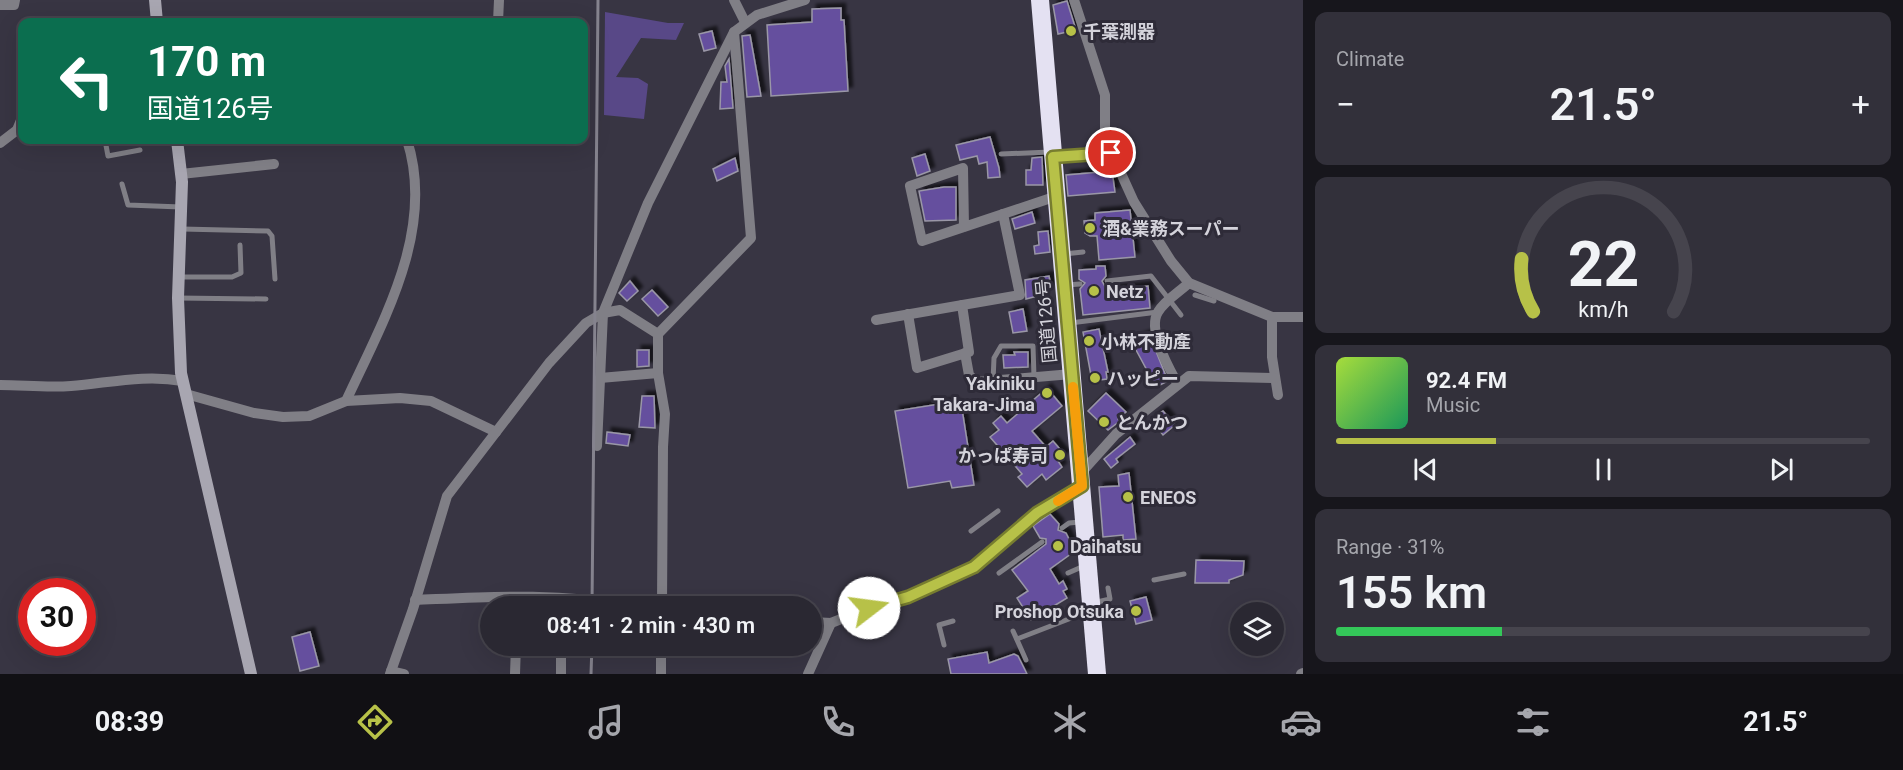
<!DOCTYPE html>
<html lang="en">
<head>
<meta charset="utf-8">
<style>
	body { margin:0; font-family:Roboto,"Noto Sans JP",sans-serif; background:#32303a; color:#f1f3f6; height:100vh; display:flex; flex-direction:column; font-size:22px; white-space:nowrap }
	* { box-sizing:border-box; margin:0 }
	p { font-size:20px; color:#a5a6ac }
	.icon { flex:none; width:33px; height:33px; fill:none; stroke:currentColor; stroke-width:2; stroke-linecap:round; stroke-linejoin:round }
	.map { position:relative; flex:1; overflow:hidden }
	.panel { display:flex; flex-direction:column; gap:12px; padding:12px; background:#17161c; width:600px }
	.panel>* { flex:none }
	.banner { position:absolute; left:18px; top:18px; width:570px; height:126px; border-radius:12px; box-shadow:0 6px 24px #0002,0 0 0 2px #46444d; background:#0b6e4f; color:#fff; overflow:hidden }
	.fabs { position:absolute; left:1230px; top:602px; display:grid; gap:12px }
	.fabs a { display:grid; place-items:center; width:54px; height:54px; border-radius:50%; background:#2a2832; box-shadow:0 6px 24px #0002,0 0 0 2px #46444d; font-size:30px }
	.speed { position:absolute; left:18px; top:578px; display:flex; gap:12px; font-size:30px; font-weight:700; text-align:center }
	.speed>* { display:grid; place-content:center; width:78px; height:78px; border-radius:50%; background:#2a2832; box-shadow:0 6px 24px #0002,0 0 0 2px #46444d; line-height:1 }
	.speed .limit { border:9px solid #d22; background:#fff; color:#111 }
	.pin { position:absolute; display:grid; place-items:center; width:51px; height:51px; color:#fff; margin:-26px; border:3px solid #fff; border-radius:50%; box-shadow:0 2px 6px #0007 }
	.me { position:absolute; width:66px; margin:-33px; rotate:75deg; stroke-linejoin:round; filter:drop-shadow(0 0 4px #0008) }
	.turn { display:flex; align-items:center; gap:21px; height:126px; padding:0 30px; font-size:27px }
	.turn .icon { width:78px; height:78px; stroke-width:2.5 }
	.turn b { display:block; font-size:42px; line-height:51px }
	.big { font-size:45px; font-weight:600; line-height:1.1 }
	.panel .widget { flex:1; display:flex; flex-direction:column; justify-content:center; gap:9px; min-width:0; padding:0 21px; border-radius:12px; background:#32303a }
	.panel .dial { align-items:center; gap:0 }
	.dial svg { height:156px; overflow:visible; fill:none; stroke:#46444d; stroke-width:7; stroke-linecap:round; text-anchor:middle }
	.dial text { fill:#f1f3f6; stroke:none }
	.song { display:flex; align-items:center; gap:18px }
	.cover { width:72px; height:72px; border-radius:9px; background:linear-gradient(135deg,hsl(80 70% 55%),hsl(150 70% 35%)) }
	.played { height:6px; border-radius:3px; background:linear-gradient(90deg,#b7c148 30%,#46444d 30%) }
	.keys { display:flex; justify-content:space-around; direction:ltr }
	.heat { display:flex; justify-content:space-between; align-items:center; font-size:33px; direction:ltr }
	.charge { height:9px; border-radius:4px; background:linear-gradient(90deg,#34c759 31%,#46444d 0) }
	.trip { position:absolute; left:480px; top:596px; width:342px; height:60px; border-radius:30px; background:#2a2832; box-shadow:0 6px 24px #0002,0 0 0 2px #46444d; font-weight:600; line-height:60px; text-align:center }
	.tab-bar { display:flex; height:96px; justify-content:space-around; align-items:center; background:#111014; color:#a5a6ac }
	.tab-bar .icon { width:42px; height:42px }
	.tab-bar .on { color:#b7c148 }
	.tab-bar b { font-size:27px; color:#f1f3f6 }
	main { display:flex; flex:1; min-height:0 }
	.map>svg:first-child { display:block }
	.green { fill:#584887 }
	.building { fill:#65509e; stroke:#9a97a7; stroke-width:1.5; filter:url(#shadow) }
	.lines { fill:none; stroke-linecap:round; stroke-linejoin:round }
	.lane { stroke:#807f86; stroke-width:5 }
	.street { stroke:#807f86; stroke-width:10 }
	.secondary { stroke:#a8a6b1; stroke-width:12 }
	.highway { stroke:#e4e1f2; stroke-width:18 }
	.rail { stroke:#85838e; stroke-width:3 }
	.route-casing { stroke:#777d2f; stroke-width:15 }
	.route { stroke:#b7c148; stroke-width:10 }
	.slow { stroke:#f59e0b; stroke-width:10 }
	.poi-dot { fill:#b7c148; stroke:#2e2b38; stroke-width:2 }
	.labels { text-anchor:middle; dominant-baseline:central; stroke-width:6; stroke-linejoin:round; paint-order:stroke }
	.poi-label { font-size:18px; font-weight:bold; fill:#d4d3db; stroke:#2e2b38; text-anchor:start }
	.street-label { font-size:18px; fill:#d4d3db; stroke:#2e2b38 }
</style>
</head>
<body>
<main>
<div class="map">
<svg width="1303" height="674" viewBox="0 0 1303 674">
	<defs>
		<filter id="shadow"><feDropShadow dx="4.5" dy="-4.5" stdDeviation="1.5" flood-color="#0009"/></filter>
	</defs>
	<rect width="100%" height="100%" fill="#383543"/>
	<!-- green -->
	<path class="green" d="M605,12L668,23H684L676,40L641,38L616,77L638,78L648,84L644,119L604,115Z"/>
	<!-- building -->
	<g class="building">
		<path d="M1067,1L1076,30L1058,34L1053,5Z"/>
		<path d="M841,8V20H844L848,91L771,96L767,25L812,22V9Z"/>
		<path d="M712,31L716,48L704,51L699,34Z"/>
		<path d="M750,35L761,96L747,97L742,36Z"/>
		<path d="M729,59L733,108L720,109L721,82H727L725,66Z"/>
		<path d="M990,137L999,168L1000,177L988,178L987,162L979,164L977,156L960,160L956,145Z"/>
		<path d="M925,154L930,171L917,176L912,158Z"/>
		<path d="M1042,157L1043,185H1026V170H1031L1032,158Z"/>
		<path d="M735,158L738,171L717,181L713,169Z"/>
		<path d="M1112,171L1115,192L1068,196L1066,175Z"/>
		<path d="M944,187H956V220L925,221L919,191Z"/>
		<path d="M1130,210L1135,257L1099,260L1097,236H1090L1085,233L1084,221L1095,220V213Z"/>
		<path d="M1032,212L1035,223L1015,229L1012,219Z"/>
		<path d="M1048,231L1050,252L1035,254L1034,246L1039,245L1038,232Z"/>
		<path d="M1096,266H1105L1106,276L1102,281L1107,290L1148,286L1150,308L1083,315L1080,289L1085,283L1079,279V270L1096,269Z"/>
		<path d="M1049,276L1051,287L1033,290L1034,297L1026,299L1025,280Z"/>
		<path d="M630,281L638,291L627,301L619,293Z"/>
		<path d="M652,290L668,307L658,316L642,299Z"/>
		<path d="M1023,309L1027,331L1013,333L1009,312Z"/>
		<path d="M1099,329L1108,372H1106L1107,379L1092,381L1083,332Z"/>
		<path d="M1149,334L1168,381L1156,387L1135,348L1139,347L1136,338Z"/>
		<path d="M637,350H649V366L637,367Z"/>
		<path d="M1014,352H1028V367L1004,368L1003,355H1015Z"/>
		<path d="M1047,388L1062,406L1032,431L1046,447L1053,441L1065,455L1058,461L1062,467L1046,480L1042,474L1027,487L1018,477L1022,474L990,437L999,430L993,423L1001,416L1007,423Z"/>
		<path d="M1106,393L1126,412L1118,419L1120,421L1108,430L1088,411Z"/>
		<path d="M642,396H654L655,428L639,427Z"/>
		<path d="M952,402L962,409L974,485L952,488L950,481L908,488L895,411Z"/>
		<path d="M1163,411L1175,425L1163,435L1151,420Z"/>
		<path d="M607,432L630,435L628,446L606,443Z"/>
		<path d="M1130,437L1135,444L1116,459L1118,462L1111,468L1104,459Z"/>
		<path d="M1129,473L1136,539L1123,540V535L1103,537L1099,487L1119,486L1118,475Z"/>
		<path d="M1050,514L1059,524L1058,530L1066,533L1075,551L1050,569L1059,584L1063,581L1067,589L1063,591L1067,598L1031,620L1017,598L1028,591L1012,570L1046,544V539L1040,538L1033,526Z"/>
		<path d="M1196,560L1244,561L1243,575L1229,580V583H1195Z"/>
		<path d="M1146,597L1152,620L1136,624L1130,601Z"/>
		<path d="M310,632L319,666L300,671L292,637Z"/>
		<path d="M987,652L989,663L1014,654L1018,656L1027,674H951L948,659Z"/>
	</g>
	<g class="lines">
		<!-- lane -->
		<g class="lane">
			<path d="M105,140L108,156L140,150"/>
			<path d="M1001,154L1050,152"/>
			<path d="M1056,156L1111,153"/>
			<path d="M122,184L128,205L181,207"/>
			<path d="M182,229L268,231L272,236L275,279"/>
			<path d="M1064,254L1083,252"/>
			<path d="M178,277H232L241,273L240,245"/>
			<path d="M1107,281L1151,276L1181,315"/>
			<path d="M1066,285L1080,284"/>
			<path d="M1195,295L1214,301"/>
			<path d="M178,298L266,299"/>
			<path d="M1070,323L1158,312"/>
			<path d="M993,381L994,358L1001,346H1033L1034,377"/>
			<path d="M1062,528L1069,523L1080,522"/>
			<path d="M971,531L998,511"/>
			<path d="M999,573L1042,542"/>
			<path d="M1068,573L1084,566"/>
			<path d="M1154,580L1184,574"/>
			<path d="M1093,603L1110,599L1108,588"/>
			<path d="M1013,631L1026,660"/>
			<path d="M1017,639L1087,612"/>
			<path d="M944,645L939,625L953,621"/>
		</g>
		<!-- street -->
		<g class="street">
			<path d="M734,0L745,22"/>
			<path d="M1074,0L1105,95V138L1134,202L1171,261L1189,283L1272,317H1303"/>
			<path d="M0,5H14L15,0"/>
			<path d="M498,22L499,0"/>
			<path d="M0,143L17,130L22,118"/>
			<path d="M181,174L274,164"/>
			<path d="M964,227L963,168L910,186L922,241L1057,196"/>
			<path d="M908,314L917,368L969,352L962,305"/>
			<path d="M1272,317V357L1278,395"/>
			<path d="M876,320L1020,295L1003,214"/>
			<path d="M965,353L969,375L976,382L1072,374"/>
			<path d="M600,378L658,373"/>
			<path d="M1177,383C1169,368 1147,330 1158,312C1164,301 1179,292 1189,283"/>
			<path d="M0,385C23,385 47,388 71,386C109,383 144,374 183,381"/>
			<path d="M186,394L254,413L283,417L309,416L346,401L400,398L431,401L496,432"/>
			<path d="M346,401C383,321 436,230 407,140"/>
			<path d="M597,446L603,313L648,203L734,32L757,15L805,0"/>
			<path d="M1081,473L1116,434L1189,376L1275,378"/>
			<path d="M415,600C487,597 558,592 628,606"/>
			<path d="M662,606L663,447L665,414L658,373V334L751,238L734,32"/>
			<path d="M812,622L831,623L869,608L908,597L974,567L1037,513L1082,486"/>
			<path d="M391,671L404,674"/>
			<path d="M390,674L413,609L447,496L549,363L586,323L603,313L620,310L658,334"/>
			<path d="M515,674L516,645"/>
			<path d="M561,674V645"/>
			<path d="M661,674V645"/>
			<path d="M808,674L831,623"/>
			<path d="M1301,674L1303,673"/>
		</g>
		<!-- secondary -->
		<g class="secondary">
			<path d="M155,0L157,22"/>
			<path d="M177,140L182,182L178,298L181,373L251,674"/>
		</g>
		<!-- highway -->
		<path class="highway" d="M1040,0L1097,674"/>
		<!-- rail -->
		<g class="rail">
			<path d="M592,606L598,0"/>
			<path d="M591,674L592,645"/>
		</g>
	</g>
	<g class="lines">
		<!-- route casing -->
		<g class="route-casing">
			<path id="route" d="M869,608L908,597L974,567L1037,513L1082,486L1053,157L1111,153"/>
		</g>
		<!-- route -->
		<use href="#route" class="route"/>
		<!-- slow -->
		<path class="slow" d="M1058,501L1082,486L1073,387"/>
	</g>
	<!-- markers -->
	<g class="poi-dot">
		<circle cx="1071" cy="31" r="6"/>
		<circle cx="1090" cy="228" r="6"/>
		<circle cx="1094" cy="291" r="6"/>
		<circle cx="1089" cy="341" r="6"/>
		<circle cx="1095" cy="378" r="6"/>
		<circle cx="1047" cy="393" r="6"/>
		<circle cx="1104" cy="422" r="6"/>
		<circle cx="1060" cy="455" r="6"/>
		<circle cx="1128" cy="497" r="6"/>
		<circle cx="1058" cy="546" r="6"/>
		<circle cx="1136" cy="611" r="6"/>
	</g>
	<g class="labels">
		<!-- poi labels -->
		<g class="poi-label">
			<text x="1083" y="31">千葉測器</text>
			<text x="1102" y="228">酒&amp;業務スーパー</text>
			<text x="1106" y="291">Netz</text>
			<text x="1101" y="341">小林不動產</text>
			<text x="1107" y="378">ハッピー</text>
			<text x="1035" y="383" text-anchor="end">Yakiniku<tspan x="1035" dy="21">Takara-Jima</tspan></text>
			<text x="1116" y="422">とんかつ</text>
			<text x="1048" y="455" text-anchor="end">かっぱ寿司</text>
			<text x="1140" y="497">ENEOS</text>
			<text x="1070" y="546">Daihatsu</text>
			<text x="1124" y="611" text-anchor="end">Proshop Otsuka</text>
		</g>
		<!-- street labels -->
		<g class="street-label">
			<text transform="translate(1046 321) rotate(-95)">国道126号</text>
		</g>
	</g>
</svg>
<div class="fabs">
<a><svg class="icon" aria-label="layers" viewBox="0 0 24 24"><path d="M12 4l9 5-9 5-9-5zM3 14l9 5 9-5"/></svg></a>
</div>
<div class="speed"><div class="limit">30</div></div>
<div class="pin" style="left:1111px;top:153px;background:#d93025"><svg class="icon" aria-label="arrive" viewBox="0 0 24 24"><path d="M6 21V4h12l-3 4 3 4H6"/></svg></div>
<svg class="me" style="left:869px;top:608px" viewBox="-20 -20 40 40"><circle r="19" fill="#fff"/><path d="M0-13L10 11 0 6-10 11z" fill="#b7c148"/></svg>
<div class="trip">08:41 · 2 min · 430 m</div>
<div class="banner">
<div class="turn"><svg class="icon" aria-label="left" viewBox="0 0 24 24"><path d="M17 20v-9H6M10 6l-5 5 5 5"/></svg><div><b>170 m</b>国道126号</div></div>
</div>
</div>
<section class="panel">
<div class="widget"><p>Climate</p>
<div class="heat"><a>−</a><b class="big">21.5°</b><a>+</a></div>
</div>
<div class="widget dial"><svg viewBox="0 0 100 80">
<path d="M14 69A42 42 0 1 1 86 69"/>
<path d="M14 69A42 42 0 0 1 8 42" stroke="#b7c148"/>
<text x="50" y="56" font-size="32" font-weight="700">22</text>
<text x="50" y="72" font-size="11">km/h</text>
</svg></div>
<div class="widget">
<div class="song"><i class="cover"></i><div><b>92.4 FM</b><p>Music</p></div></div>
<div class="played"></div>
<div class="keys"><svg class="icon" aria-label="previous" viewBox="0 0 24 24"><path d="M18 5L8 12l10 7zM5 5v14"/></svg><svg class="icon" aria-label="pause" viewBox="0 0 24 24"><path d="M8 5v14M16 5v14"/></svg><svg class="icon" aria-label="next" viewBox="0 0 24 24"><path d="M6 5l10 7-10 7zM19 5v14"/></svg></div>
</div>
<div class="widget"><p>Range · 31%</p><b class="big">155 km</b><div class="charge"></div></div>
</section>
</main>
<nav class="tab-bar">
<b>08:39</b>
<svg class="icon on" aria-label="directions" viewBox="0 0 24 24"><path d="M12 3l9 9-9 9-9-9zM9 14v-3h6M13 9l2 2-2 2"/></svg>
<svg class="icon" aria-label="music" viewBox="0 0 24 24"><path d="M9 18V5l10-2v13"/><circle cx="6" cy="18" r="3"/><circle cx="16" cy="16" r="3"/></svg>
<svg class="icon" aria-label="phone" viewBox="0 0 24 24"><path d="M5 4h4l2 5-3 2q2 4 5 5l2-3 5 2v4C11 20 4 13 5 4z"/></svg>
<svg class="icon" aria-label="climate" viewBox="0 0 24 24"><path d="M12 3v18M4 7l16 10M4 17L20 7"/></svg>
<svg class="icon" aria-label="car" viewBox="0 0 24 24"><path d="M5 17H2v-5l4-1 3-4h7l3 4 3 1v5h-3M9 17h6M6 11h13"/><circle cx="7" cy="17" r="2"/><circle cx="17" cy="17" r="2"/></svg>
<svg class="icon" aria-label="filters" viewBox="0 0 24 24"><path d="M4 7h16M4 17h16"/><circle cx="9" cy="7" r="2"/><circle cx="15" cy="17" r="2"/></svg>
<b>21.5°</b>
</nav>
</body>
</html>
